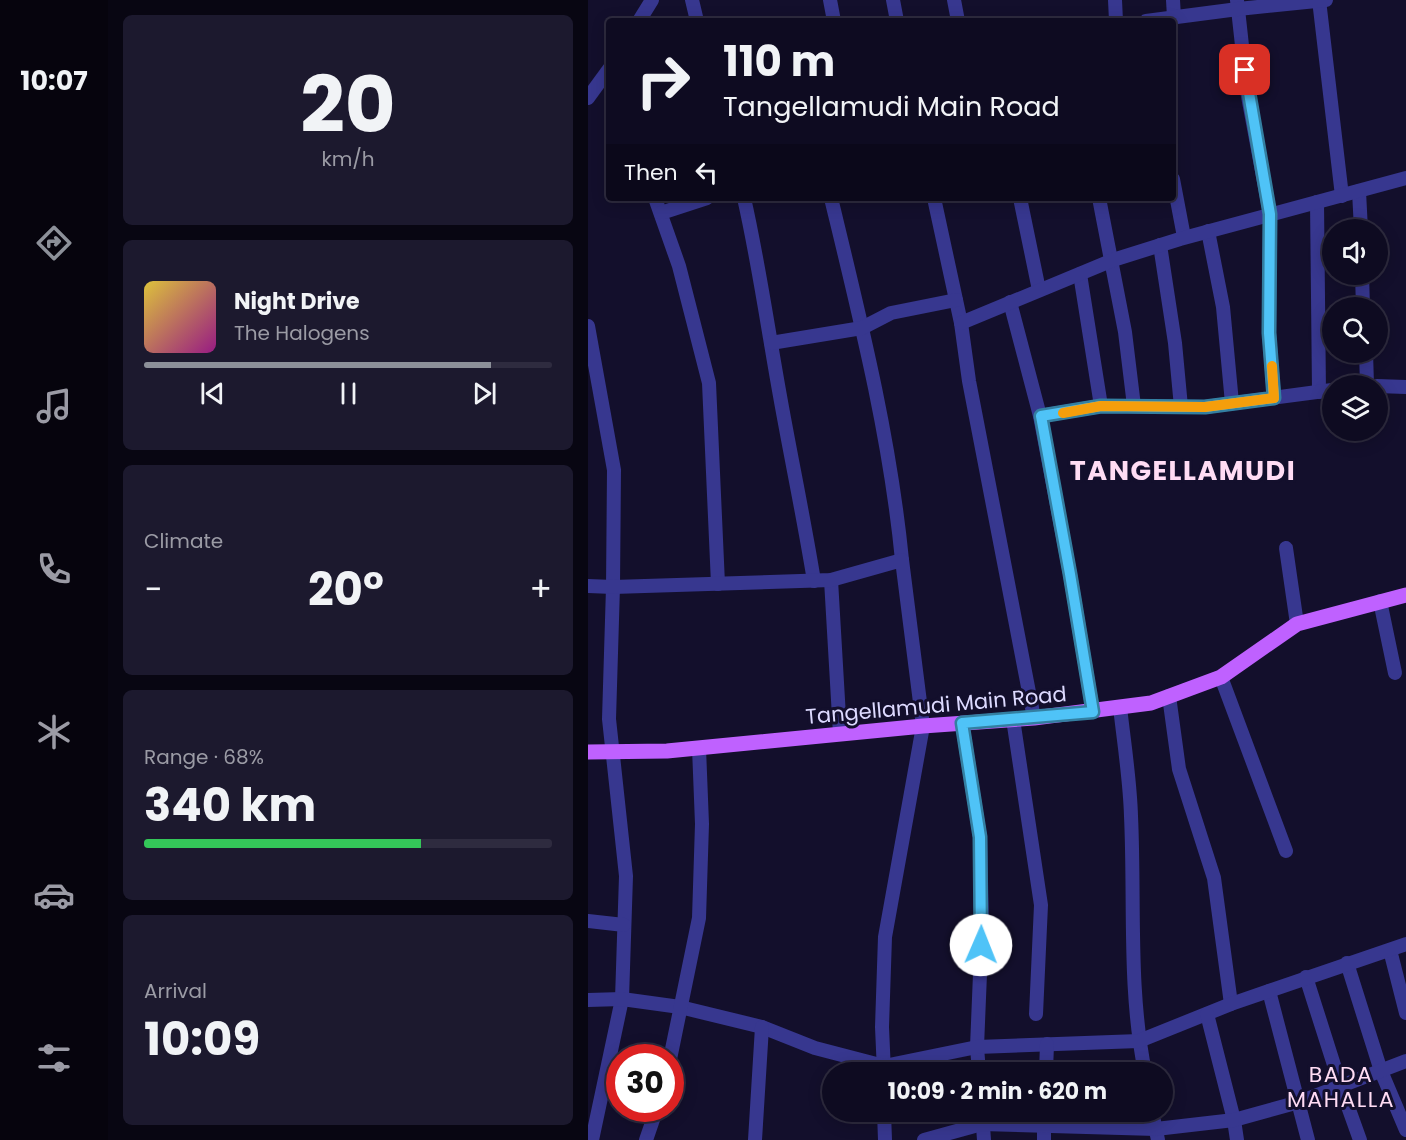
<!DOCTYPE html>
<html lang="en">
<head>
<meta charset="utf-8">
<style>
	body { margin:0; font-family:Poppins,sans-serif; background:#1c192e; color:#f1f3f6; height:100vh; display:flex; flex-direction:column; font-size:22px; white-space:nowrap }
	* { box-sizing:border-box; margin:0 }
	p { font-size:20px; color:#9b9ba5 }
	.icon { flex:none; width:33px; height:33px; fill:none; stroke:currentColor; stroke-width:2; stroke-linecap:round; stroke-linejoin:round }
	.map { position:relative; flex:1; overflow:hidden }
	.side { display:flex; flex-direction:column; gap:15px; padding:15px; background:#080612; width:480px }
	.side>* { flex:none }
	.banner { position:absolute; left:18px; top:18px; width:570px; height:183px; border-radius:6px; box-shadow:0 3px 15px #0003,0 0 0 2px #2e2b3f; background:#0e0b21; color:#f1f3f6; overflow:hidden }
	.controls { position:absolute; left:734px; top:219px; display:grid; gap:12px }
	.controls a { display:grid; place-items:center; width:66px; height:66px; border-radius:50%; background:#0e0b21; box-shadow:0 3px 15px #0003,0 0 0 2px #2e2b3f; font-size:30px }
	.speed { position:absolute; left:18px; top:1044px; display:flex; gap:12px; font-size:30px; font-weight:700; text-align:center }
	.speed>* { display:grid; place-content:center; width:78px; height:78px; border-radius:50%; background:#0e0b21; box-shadow:0 3px 15px #0003,0 0 0 2px #2e2b3f; line-height:1 }
	.speed .limit { border:9px solid #d22; background:#fff; color:#111 }
	.pin { position:absolute; display:grid; place-items:center; width:51px; height:51px; color:#fff; margin:-26px; border-radius:12px; box-shadow:0 3px 9px #0006 }
	.me { position:absolute; width:66px; margin:-33px; rotate:1deg; stroke-linejoin:round; filter:drop-shadow(0 0 4px #0008) }
	.turn { display:flex; align-items:center; gap:21px; height:126px; padding:0 18px; font-size:27px }
	.turn .icon { width:78px; height:78px; stroke-width:2.5 }
	.turn b { display:block; font-size:42px; line-height:51px }
	.then { display:flex; align-items:center; height:57px; padding:0 18px; background:#0003; gap:12px; font-size:22px }
	.big { font-size:45px; font-weight:700; line-height:1.1 }
	.side .tile { flex:1; display:flex; flex-direction:column; justify-content:center; gap:9px; min-width:0; padding:0 21px; border-radius:9px; background:#1c192e }
	.side .dial { align-items:center; gap:0 }
	.dial b { font-size:78px; line-height:1 }
	.song { display:flex; align-items:center; gap:18px }
	.cover { width:72px; height:72px; border-radius:9px; background:linear-gradient(135deg,hsl(50 70% 55%),hsl(310 70% 35%)) }
	.played { height:6px; border-radius:3px; background:linear-gradient(90deg,#8c9099 85%,#2e2b3f 85%) }
	.keys { display:flex; justify-content:space-around; direction:ltr }
	.heat { display:flex; justify-content:space-between; align-items:center; font-size:33px; direction:ltr }
	.charge { height:9px; border-radius:4px; background:linear-gradient(90deg,#34c759 68%,#2e2b3f 0) }
	.trip { position:absolute; left:234px; top:1062px; width:351px; height:60px; border-radius:30px; background:#0e0b21; box-shadow:0 3px 15px #0003,0 0 0 2px #2e2b3f; font-weight:700; line-height:60px; text-align:center }
	main { display:flex; flex:1; min-height:0 }
	.tab-bar { display:flex; flex-direction:column; width:108px; justify-content:space-around; align-items:center; background:#06040d; color:#9b9ba5 }
	.tab-bar .icon { width:42px; height:42px }
	.tab-bar .selected { color:#8c9099 }
	.tab-bar b { font-size:27px; color:#f1f3f6 }
	.map>svg:first-child { display:block }
	.lines { fill:none; stroke-linecap:round; stroke-linejoin:round }
	.street { stroke:#37378f; stroke-width:14 }
	.primary { stroke:#bf61ff; stroke-width:15 }
	.route-casing { stroke:#337fa1; stroke-width:15 }
	.route { stroke:#4fc3f7; stroke-width:10 }
	.slow { stroke:#f59e0b; stroke-width:10 }
	.labels { text-anchor:middle; dominant-baseline:central; stroke-width:6; stroke-linejoin:round; paint-order:stroke }
	.street-label { font-size:21px; fill:#dddaff; stroke:#130f2c }
	.neighbourhood-label { font-size:22px; letter-spacing:1.5px; fill:#ffdcf4; stroke:#130f2c }
	.district-label { font-size:27px; font-weight:bold; letter-spacing:1.5px; fill:#ffdcf4; stroke:#130f2c }
</style>
</head>
<body>
<main>
<nav class="tab-bar">
<b>10:07</b>
<svg class="icon selected" aria-label="directions" viewBox="0 0 24 24"><path d="M12 3l9 9-9 9-9-9zM9 14v-3h6M13 9l2 2-2 2"/></svg>
<svg class="icon" aria-label="music" viewBox="0 0 24 24"><path d="M9 18V5l10-2v13"/><circle cx="6" cy="18" r="3"/><circle cx="16" cy="16" r="3"/></svg>
<svg class="icon" aria-label="phone" viewBox="0 0 24 24"><path d="M5 4h4l2 5-3 2q2 4 5 5l2-3 5 2v4C11 20 4 13 5 4z"/></svg>
<svg class="icon" aria-label="climate" viewBox="0 0 24 24"><path d="M12 3v18M4 7l16 10M4 17L20 7"/></svg>
<svg class="icon" aria-label="car" viewBox="0 0 24 24"><path d="M5 17H2v-5l4-1 3-4h7l3 4 3 1v5h-3M9 17h6M6 11h13"/><circle cx="7" cy="17" r="2"/><circle cx="17" cy="17" r="2"/></svg>
<svg class="icon" aria-label="filters" viewBox="0 0 24 24"><path d="M4 7h16M4 17h16"/><circle cx="9" cy="7" r="2"/><circle cx="15" cy="17" r="2"/></svg>
</nav>
<section class="side">
<div class="tile dial"><b>20</b><p>km/h</p></div>
<div class="tile">
<div class="song"><i class="cover"></i><div><b>Night Drive</b><p>The Halogens</p></div></div>
<div class="played"></div>
<div class="keys"><svg class="icon" aria-label="previous" viewBox="0 0 24 24"><path d="M18 5L8 12l10 7zM5 5v14"/></svg><svg class="icon" aria-label="pause" viewBox="0 0 24 24"><path d="M8 5v14M16 5v14"/></svg><svg class="icon" aria-label="next" viewBox="0 0 24 24"><path d="M6 5l10 7-10 7zM19 5v14"/></svg></div>
</div>
<div class="tile"><p>Climate</p>
<div class="heat"><a>−</a><b class="big">20°</b><a>+</a></div>
</div>
<div class="tile"><p>Range · 68%</p><b class="big">340 km</b><div class="charge"></div></div>
<div class="tile"><p>Arrival</p><b class="big">10:09</b></div>
</section>
<div class="map">
<svg width="818" height="1140" viewBox="0 0 818 1140">
	<rect width="100%" height="100%" fill="#130f2c"/>
	<g class="lines">
		<!-- street -->
		<g class="street">
			<path d="M104,0L109,21"/>
			<path d="M242,0L246,21"/>
			<path d="M305,0L309,21"/>
			<path d="M366,0L370,21"/>
			<path d="M527,0L528,21"/>
			<path d="M585,0L586,17"/>
			<path d="M649,0L659,91L682,214L681,333L686,397"/>
			<path d="M731,0L754,196"/>
			<path d="M51,21L64,0"/>
			<path d="M558,21L650,9L738,0"/>
			<path d="M0,98L21,69"/>
			<path d="M585,179L596,237"/>
			<path d="M771,191L773,230"/>
			<path d="M67,198L91,266L121,383L130,584"/>
			<path d="M156,198C171,264 180,330 192,396C203,458 216,519 226,581"/>
			<path d="M243,198C272,318 302,437 314,560"/>
			<path d="M346,198L373,323L381,381L446,718"/>
			<path d="M432,198L451,290"/>
			<path d="M511,198L537,332L546,406"/>
			<path d="M729,202L731,392"/>
			<path d="M73,213L119,198"/>
			<path d="M620,231L635,307L644,403"/>
			<path d="M572,245L587,343L593,407"/>
			<path d="M492,274L513,406"/>
			<path d="M774,274L775,308"/>
			<path d="M422,302L452,416L513,406L617,407L744,390"/>
			<path d="M373,323L525,260L592,239L818,178"/>
			<path d="M0,326L26,470L25,587L21,719L38,876L34,999L4,1140"/>
			<path d="M183,343L274,328L303,313L368,300"/>
			<path d="M778,352L779,385"/>
			<path d="M789,386L818,387"/>
			<path d="M452,416L482,574L505,712"/>
			<path d="M698,548L709,624"/>
			<path d="M243,580L252,734"/>
			<path d="M0,586L25,587L243,580L314,560L335,726L297,937L294,1027L296,1072"/>
			<path d="M792,601L807,673"/>
			<path d="M633,677L698,851"/>
			<path d="M581,696L591,769L626,878L643,1004"/>
			<path d="M532,707C536,743 542,780 543,816C547,902 540,988 557,1072"/>
			<path d="M425,719L453,905L448,1014"/>
			<path d="M374,723L392,837L394,925L389,1047L391,1072"/>
			<path d="M0,921L36,925"/>
			<path d="M802,950L818,1013"/>
			<path d="M759,963L793,1071L818,1130"/>
			<path d="M718,977L753,1087L772,1140"/>
			<path d="M681,991L720,1140"/>
			<path d="M0,1000L34,999L92,1007L174,1027L227,1048L296,1066L389,1047L551,1041L643,1004L818,944"/>
			<path d="M619,1014L646,1120L649,1140"/>
			<path d="M82,1059L111,918L114,824L111,748"/>
			<path d="M458,1072L459,1044"/>
			<path d="M296,1112L297,1140"/>
			<path d="M394,1112L396,1140"/>
			<path d="M456,1112V1140"/>
			<path d="M564,1112L570,1140"/>
			<path d="M58,1140L69,1108"/>
			<path d="M167,1140L174,1027"/>
			<path d="M336,1140L394,1124L568,1129L646,1120L711,1102L818,1061"/>
		</g>
		<!-- primary -->
		<path class="primary" d="M0,752L79,751L335,726L446,718L563,703L633,677L709,624L818,595"/>
	</g>
	<g class="lines">
		<!-- route casing -->
		<g class="route-casing">
			<path id="route" d="M393,945L392,837L374,723L505,712L482,574L453,416L513,406L617,407L686,398L681,333L682,214L657,70"/>
		</g>
		<!-- route -->
		<use href="#route" class="route"/>
		<!-- slow -->
		<path class="slow" d="M475,413L513,406L617,407L686,398L684,366"/>
	</g>
	<g class="labels">
		<!-- street labels -->
		<g class="street-label">
			<text transform="translate(348 705) rotate(-5)">Tangellamudi Main Road</text>
		</g>
		<!-- neighbourhood labels -->
		<g class="neighbourhood-label">
			<text x="753" y="1074">BADA<tspan x="753" dy="25">MAHALLA</tspan></text>
		</g>
		<!-- district labels -->
		<g class="district-label">
			<text x="595" y="470">TANGELLAMUDI</text>
		</g>
	</g>
</svg>
<div class="controls">
<a><svg class="icon" aria-label="sound" viewBox="0 0 24 24"><path d="M4 9h4l5-4v14l-5-4H4zM17 9q2 3 0 6"/></svg></a>
<a><svg class="icon" aria-label="search" viewBox="0 0 24 24"><circle cx="10" cy="10" r="6"/><path d="M15 15l6 6"/></svg></a>
<a><svg class="icon" aria-label="layers" viewBox="0 0 24 24"><path d="M12 4l9 5-9 5-9-5zM3 14l9 5 9-5"/></svg></a>
</div>
<div class="speed"><div class="limit">30</div></div>
<div class="pin" style="left:657px;top:70px;background:#d93025"><svg class="icon" aria-label="arrive" viewBox="0 0 24 24"><path d="M6 21V4h12l-3 4 3 4H6"/></svg></div>
<svg class="me" style="left:393px;top:945px" viewBox="-20 -20 40 40"><circle r="19" fill="#fff"/><path d="M0-13L10 11 0 6-10 11z" fill="#4fc3f7"/></svg>
<div class="trip">10:09 · 2 min · 620 m</div>
<div class="banner">
<div class="turn"><svg class="icon" aria-label="right" viewBox="0 0 24 24"><path d="M7 20v-9h11M14 6l5 5-5 5"/></svg><div><b>110 m</b>Tangellamudi Main Road</div></div>
<div class="then">Then<svg class="icon" aria-label="left" viewBox="0 0 24 24"><path d="M17 20v-9H6M10 6l-5 5 5 5"/></svg></div>
</div>
</div>
</main>
</body>
</html>
